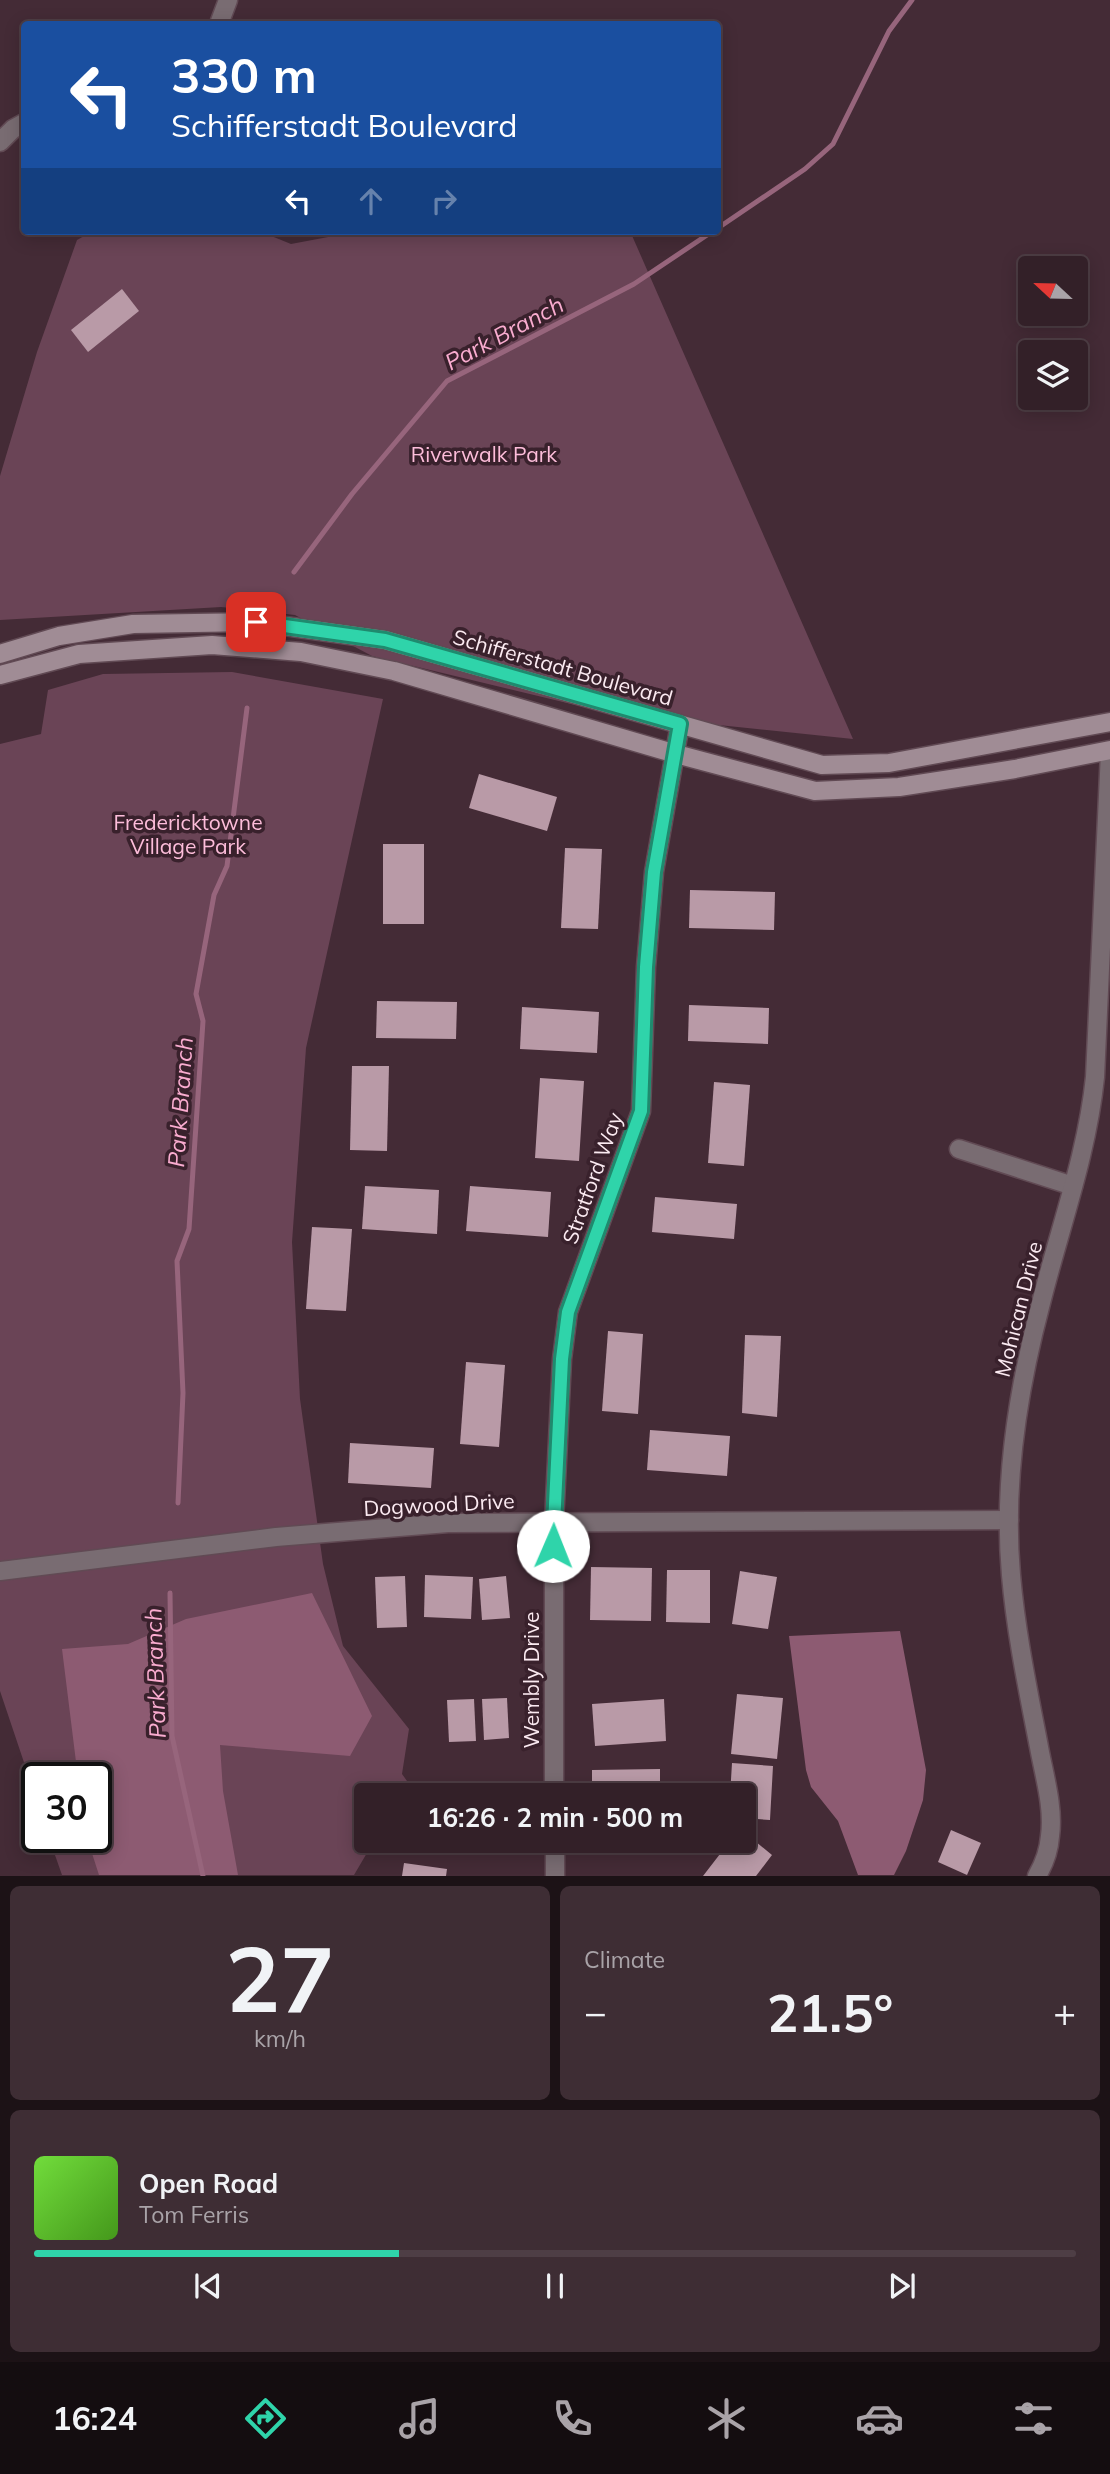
<!DOCTYPE html>
<html lang="en">
<head>
<meta charset="utf-8">
<style>
	body { margin:0; font-family:Mulish,sans-serif; background:#3e2d34; color:#f1f3f6; height:100vh; display:flex; flex-direction:column; font-size:26px; white-space:nowrap }
	* { box-sizing:border-box; margin:0 }
	p { font-size:23px; color:#a9a3a8 }
	.icon { flex:none; width:38px; height:38px; fill:none; stroke:currentColor; stroke-width:2; stroke-linecap:round; stroke-linejoin:round }
	.map { position:relative; height:1876px; overflow:hidden }
	.sheet { display:flex; flex-direction:column; gap:10px; padding:10px; background:#1c1216; flex:1 }
	.sheet>* { flex:none }
	.guide { position:absolute; left:21px; top:21px; width:700px; height:214px; border-radius:7px; box-shadow:0 4px 18px #0003,0 0 0 2px #4e3e45; background:#1a4fa0; color:#fff; overflow:hidden }
	.needle { width:46px; rotate:292deg }
	.buttons { position:absolute; left:1018px; top:256px; display:grid; gap:14px }
	.buttons a { display:grid; place-items:center; width:70px; height:70px; border-radius:7px; background:#332028; box-shadow:0 4px 18px #0003,0 0 0 2px #4e3e45; font-size:35px }
	.speed { position:absolute; left:21px; top:1762px; display:flex; gap:14px; font-size:35px; font-weight:700; text-align:center }
	.speed>* { display:grid; place-content:center; width:91px; height:91px; border-radius:50%; background:#332028; box-shadow:0 4px 18px #0003,0 0 0 2px #4e3e45; line-height:1 }
	.speed .limit { border:4px solid #111; border-radius:10px; background:#fff; color:#111 }
	.pin { position:absolute; display:grid; place-items:center; width:60px; height:60px; color:#fff; margin:-30px; border-radius:14px; box-shadow:0 4px 10px #0006 }
	.me { position:absolute; width:77px; margin:-38px; rotate:1deg; stroke-linejoin:round; filter:drop-shadow(0 0 5px #0008) }
	.turn { display:flex; align-items:center; gap:24px; height:147px; padding:0 35px; font-size:32px }
	.turn .icon { width:91px; height:91px; stroke-width:2.5 }
	.turn b { display:block; font-size:49px; line-height:60px }
	.lanes { display:flex; align-items:center; height:66px; padding:0 35px; background:#0003; justify-content:center; gap:35px; direction:ltr }
	.lanes .off { opacity:.35 }
	.big { font-size:52px; font-weight:700; line-height:1.1 }
	.sheet .widget { flex:1; display:flex; flex-direction:column; justify-content:center; gap:10px; min-width:0; padding:0 24px; border-radius:10px; background:#3e2d34 }
	.sheet .dial { align-items:center; gap:0 }
	.dial b { font-size:91px; line-height:1 }
	.song { display:flex; align-items:center; gap:21px }
	.cover { width:84px; height:84px; border-radius:10px; background:linear-gradient(135deg,hsl(100 70% 55%),hsl(100 70% 35%)) }
	.played { height:7px; border-radius:4px; background:linear-gradient(90deg,#2fd4aa 35%,#4e3e45 35%) }
	.keys { display:flex; justify-content:space-around; direction:ltr }
	.heat { display:flex; justify-content:space-between; align-items:center; font-size:38px; direction:ltr }
	.sheet .tiles { flex:1; display:grid; gap:10px; grid-template-columns:1fr 1fr }
	.widget:last-child { grid-column:span 2 }
	.trip { position:absolute; left:354px; top:1783px; width:402px; height:70px; border-radius:7px; background:#332028; box-shadow:0 4px 18px #0003,0 0 0 2px #4e3e45; font-weight:700; line-height:70px; text-align:center }
	.menu { display:flex; height:112px; justify-content:space-around; align-items:center; background:#140d10; color:#a9a3a8 }
	.menu .icon { width:49px; height:49px }
	.menu .active { color:#2fd4aa }
	.menu b { font-size:32px; color:#f1f3f6 }
	.map>svg:first-child { display:block }
	.green { fill:#6a4456 }
	.forest { fill:#8d5b72 }
	.lines { fill:none; stroke-linecap:round; stroke-linejoin:round }
	.stream { stroke:#97657c; stroke-width:5 }
	.building { fill:#b99aa7 }
	.street-casing { stroke:#614a54; stroke-width:21 }
	.secondary-casing { stroke:#614a54; stroke-width:21 }
	.street { stroke:#796c72; stroke-width:18 }
	.secondary { stroke:#a08c95; stroke-width:18 }
	.route-casing { stroke:#1f8a6e; stroke-width:18 }
	.route { stroke:#2fd4aa; stroke-width:12 }
	.labels { text-anchor:middle; dominant-baseline:central; stroke-width:7; stroke-linejoin:round; paint-order:stroke }
	.park-label { font-size:21px; fill:#fdbdda; stroke:#39212c }
	.street-label { font-size:21px; fill:#fbeaf1; stroke:#39212c }
	.water-label { font-size:23px; font-style:italic; fill:#faacd0; stroke:#39212c }
</style>
</head>
<body>
<div class="map">
<svg width="1110" height="1876" viewBox="0 0 1110 1876">
	<rect width="100%" height="100%" fill="#442b36"/>
	<!-- green -->
	<g class="green">
		<path d="M93,231H259L291,244L360,231H630L853,739L613,714L372,656L295,615L221,607L0,620V476L37,352L77,240Z"/>
		<path d="M232,672L383,699L306,1048L292,1242L300,1399L323,1564L343,1646L409,1729L402,1774L407,1781L399,1795L366,1796V1841H374L354,1875H62L49,1838H96V1778H37V1801L0,1691V744L41,734L48,690L103,674Z"/>
	</g>
	<!-- forest -->
	<g class="forest">
		<path d="M312,1593L372,1716L350,1756L220,1745L223,1791L238,1875H99L87,1838H96V1778H78L62,1649L128,1644L186,1619Z"/>
		<path d="M900,1631L926,1770L923,1800L906,1851L894,1875H858L838,1821L811,1787L806,1770L789,1636Z"/>
	</g>
	<g class="lines">
		<!-- stream -->
		<g class="stream">
			<path d="M718,228L805,169L833,144L889,31L912,0"/>
			<path d="M294,572L352,494L447,381L634,284L713,231"/>
			<path d="M178,1503L183,1393L177,1261L189,1229L203,1021L196,994L214,895L227,866L247,708"/>
			<path d="M170,1593L172,1736L203,1876"/>
		</g>
	</g>
	<!-- building -->
	<g class="building">
		<path d="M122,289L139,311L88,352L71,330Z"/>
		<path d="M479,774L557,797L547,831L469,808Z"/>
		<rect x="383" y="844" width="41" height="80"/>
		<path d="M565,848L602,849L598,929L561,928Z"/>
		<path d="M690,890L775,892L774,930L689,928Z"/>
		<path d="M377,1001L457,1002L456,1039L376,1038Z"/>
		<path d="M689,1005L769,1008L768,1044L688,1041Z"/>
		<path d="M522,1007L599,1012L597,1053L520,1049Z"/>
		<path d="M352,1066H389L387,1151L350,1150Z"/>
		<path d="M540,1078L584,1081L579,1161L535,1158Z"/>
		<path d="M714,1082L750,1085L744,1166L708,1163Z"/>
		<path d="M365,1186L439,1190L437,1234L362,1229Z"/>
		<path d="M470,1186L551,1192L548,1237L466,1231Z"/>
		<path d="M655,1197L737,1204L734,1239L652,1232Z"/>
		<path d="M312,1227L352,1229L346,1311L306,1309Z"/>
		<path d="M608,1331L643,1334L638,1414L602,1411Z"/>
		<path d="M745,1335L781,1336L777,1417L742,1413Z"/>
		<path d="M466,1362L505,1365L499,1447L460,1444Z"/>
		<path d="M650,1430L730,1436L727,1476L647,1470Z"/>
		<path d="M350,1443L434,1448L431,1488L348,1483Z"/>
		<path d="M591,1567L652,1568L651,1621L590,1620Z"/>
		<path d="M667,1570H710V1623L666,1622Z"/>
		<path d="M740,1571L777,1577L768,1629L732,1624Z"/>
		<path d="M425,1575L473,1577L471,1619L424,1617Z"/>
		<path d="M405,1576L407,1627L377,1628L375,1577Z"/>
		<path d="M506,1576L510,1618L482,1620L479,1579Z"/>
		<path d="M737,1694L783,1698L777,1759L731,1754Z"/>
		<path d="M507,1698L509,1738L484,1740L482,1699Z"/>
		<path d="M474,1699L476,1741L449,1742L447,1700Z"/>
		<path d="M664,1699L666,1741L595,1746L592,1704Z"/>
		<path d="M732,1763L773,1766L770,1820L744,1818V1796H730Z"/>
		<path d="M660,1769V1796H592V1770Z"/>
		<path d="M951,1830L981,1843L967,1875L938,1862Z"/>
		<path d="M744,1832L772,1855L756,1876H703L730,1841H744Z"/>
		<path d="M404,1863L447,1869L446,1876H402Z"/>
	</g>
	<g class="lines">
		<!-- street casing -->
		<g class="street-casing">
			<g id="street">
				<path d="M219,24L228,0"/>
				<path d="M0,142L13,129L24,123"/>
				<path d="M959,1149L1073,1186"/>
				<path d="M0,1571L276,1537L448,1523L1009,1520"/>
				<path d="M554,1796V1522L562,1359L568,1312L641,1111L646,967L654,872L680,724"/>
				<path d="M555,1841V1876"/>
				<path d="M1037,1876C1044,1864 1049,1850 1050,1836C1054,1807 1044,1775 1039,1747C1028,1690 1016,1633 1011,1575C1003,1485 1018,1389 1041,1303C1060,1227 1087,1155 1095,1077L1110,752"/>
			</g>
		</g>
		<!-- secondary casing -->
		<g class="secondary-casing">
			<g id="secondary">
				<path d="M0,654L59,636L133,624L256,622L385,640L822,765L889,763L1110,722"/>
				<path d="M0,675L79,654L212,645L301,652L394,671L676,754L815,791L899,787L1015,769L1110,750"/>
			</g>
		</g>
		<!-- street -->
		<use href="#street" class="street"/>
		<!-- secondary -->
		<use href="#secondary" class="secondary"/>
	</g>
	<g class="lines">
		<!-- route casing -->
		<g class="route-casing">
			<path id="route" d="M256,622L385,640L680,724L654,872L646,967L641,1111L568,1312L562,1359L553,1546"/>
		</g>
		<!-- route -->
		<use href="#route" class="route"/>
	</g>
	<g class="labels">
		<!-- park labels -->
		<g class="park-label">
			<text x="484" y="454">Riverwalk Park</text>
			<text x="188" y="822">Fredericktowne<tspan x="188" dy="24">Village Park</tspan></text>
		</g>
		<!-- street labels -->
		<g class="street-label">
			<text transform="translate(563 667) rotate(16)">Schifferstadt Boulevard</text>
			<text transform="translate(592 1178) rotate(-70)">Stratford Way</text>
			<text transform="translate(1018 1309) rotate(-76)">Mohican Drive</text>
			<text transform="translate(439 1504) rotate(-3)">Dogwood Drive</text>
			<text transform="translate(531 1680) rotate(-90)">Wembly Drive</text>
		</g>
		<!-- water labels -->
		<g class="water-label">
			<text transform="translate(504 333) rotate(-28)">Park Branch</text>
			<text transform="translate(180 1102) rotate(-86)">Park Branch</text>
			<text transform="translate(155 1673) rotate(-92)">Park Branch</text>
		</g>
	</g>
</svg>
<div class="buttons">
<a><svg class="needle" viewBox="-14 -14 28 28"><path d="M0-13l5 13h-10z" fill="#e53935"/><path d="M0 13l5-13h-10z" fill="#a9a3a8"/></svg></a>
<a><svg class="icon" aria-label="layers" viewBox="0 0 24 24"><path d="M12 4l9 5-9 5-9-5zM3 14l9 5 9-5"/></svg></a>
</div>
<div class="speed"><div class="limit">30</div></div>
<div class="pin" style="left:256px;top:622px;background:#d93025"><svg class="icon" aria-label="arrive" viewBox="0 0 24 24"><path d="M6 21V4h12l-3 4 3 4H6"/></svg></div>
<svg class="me" style="left:553px;top:1546px" viewBox="-20 -20 40 40"><circle r="19" fill="#fff"/><path d="M0-13L10 11 0 6-10 11z" fill="#2fd4aa"/></svg>
<div class="trip">16:26 · 2 min · 500 m</div>
<div class="guide">
<div class="turn"><svg class="icon" aria-label="left" viewBox="0 0 24 24"><path d="M17 20v-9H6M10 6l-5 5 5 5"/></svg><div><b>330 m</b>Schifferstadt Boulevard</div></div>
<div class="lanes"><svg class="icon" aria-label="left" viewBox="0 0 24 24"><path d="M17 20v-9H6M10 6l-5 5 5 5"/></svg><svg class="icon off" aria-label="ahead" viewBox="0 0 24 24"><path d="M12 20V5M6 11l6-6 6 6"/></svg><svg class="icon off" aria-label="right" viewBox="0 0 24 24"><path d="M7 20v-9h11M14 6l5 5-5 5"/></svg></div>
</div>
</div>
<section class="sheet">
<div class="tiles">
<div class="widget dial"><b>27</b><p>km/h</p></div>
<div class="widget"><p>Climate</p>
<div class="heat"><a>−</a><b class="big">21.5°</b><a>+</a></div>
</div>
<div class="widget">
<div class="song"><i class="cover"></i><div><b>Open Road</b><p>Tom Ferris</p></div></div>
<div class="played"></div>
<div class="keys"><svg class="icon" aria-label="previous" viewBox="0 0 24 24"><path d="M18 5L8 12l10 7zM5 5v14"/></svg><svg class="icon" aria-label="pause" viewBox="0 0 24 24"><path d="M8 5v14M16 5v14"/></svg><svg class="icon" aria-label="next" viewBox="0 0 24 24"><path d="M6 5l10 7-10 7zM19 5v14"/></svg></div>
</div>
</div>
</section>
<nav class="menu">
<b>16:24</b>
<svg class="icon active" aria-label="directions" viewBox="0 0 24 24"><path d="M12 3l9 9-9 9-9-9zM9 14v-3h6M13 9l2 2-2 2"/></svg>
<svg class="icon" aria-label="music" viewBox="0 0 24 24"><path d="M9 18V5l10-2v13"/><circle cx="6" cy="18" r="3"/><circle cx="16" cy="16" r="3"/></svg>
<svg class="icon" aria-label="phone" viewBox="0 0 24 24"><path d="M5 4h4l2 5-3 2q2 4 5 5l2-3 5 2v4C11 20 4 13 5 4z"/></svg>
<svg class="icon" aria-label="climate" viewBox="0 0 24 24"><path d="M12 3v18M4 7l16 10M4 17L20 7"/></svg>
<svg class="icon" aria-label="car" viewBox="0 0 24 24"><path d="M5 17H2v-5l4-1 3-4h7l3 4 3 1v5h-3M9 17h6M6 11h13"/><circle cx="7" cy="17" r="2"/><circle cx="17" cy="17" r="2"/></svg>
<svg class="icon" aria-label="filters" viewBox="0 0 24 24"><path d="M4 7h16M4 17h16"/><circle cx="9" cy="7" r="2"/><circle cx="15" cy="17" r="2"/></svg>
</nav>
</body>
</html>
